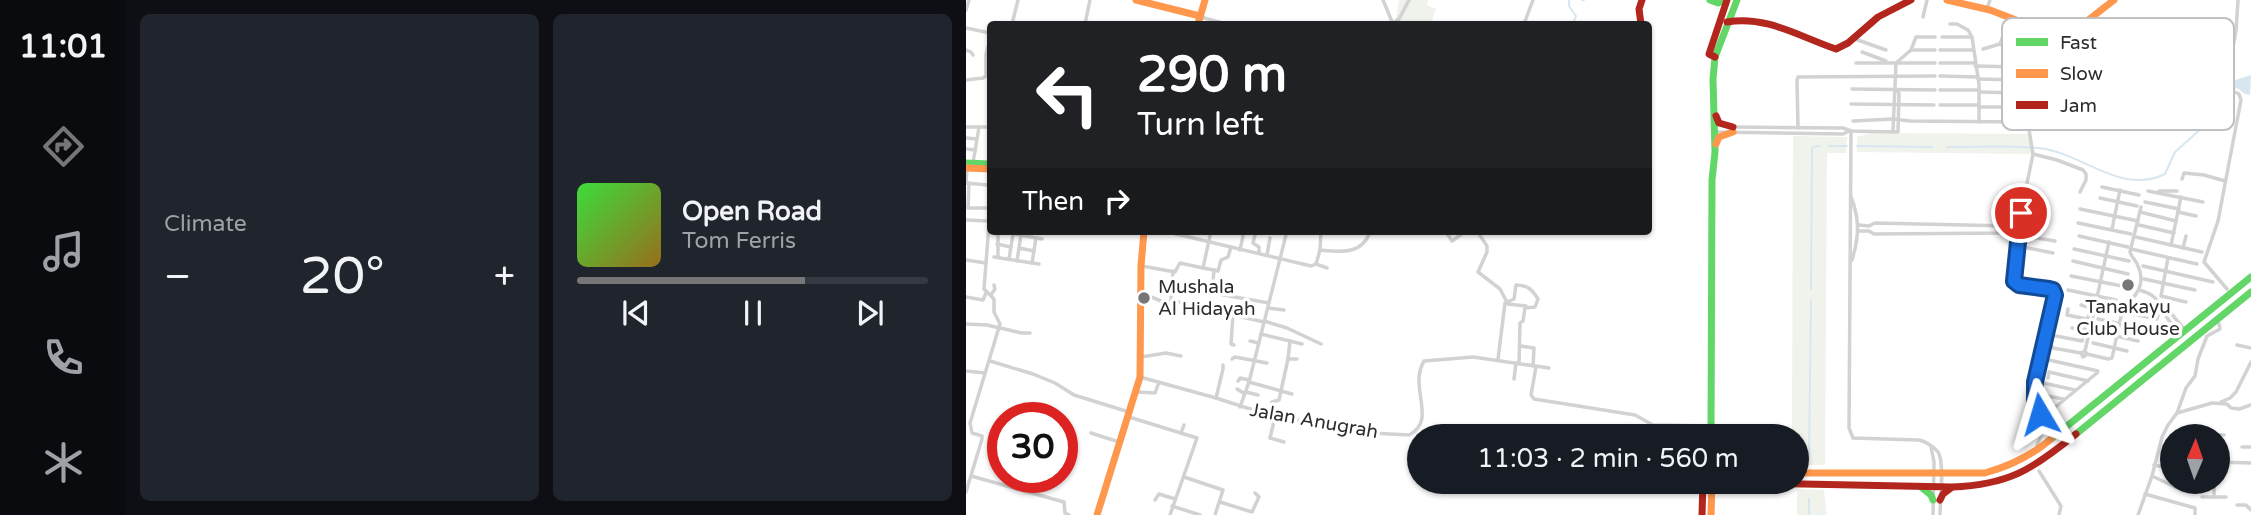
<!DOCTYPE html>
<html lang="en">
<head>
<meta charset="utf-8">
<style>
	body { margin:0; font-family:"Varela Round",sans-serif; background:#20242c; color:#f1f3f6; height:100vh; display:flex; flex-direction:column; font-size:26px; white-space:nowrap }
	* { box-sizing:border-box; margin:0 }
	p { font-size:23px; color:#9ea1a6 }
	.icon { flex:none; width:38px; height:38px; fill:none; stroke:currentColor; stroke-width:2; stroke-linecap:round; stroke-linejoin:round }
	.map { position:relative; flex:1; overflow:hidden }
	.sheet { display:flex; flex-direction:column; gap:14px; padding:14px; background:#0d0f14; width:840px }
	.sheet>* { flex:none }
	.banner { position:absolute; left:21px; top:21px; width:665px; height:214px; border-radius:7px; box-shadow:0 2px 5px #0004; background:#202124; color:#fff; overflow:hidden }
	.needle { width:46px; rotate:2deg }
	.controls { position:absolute; left:1194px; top:424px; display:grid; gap:14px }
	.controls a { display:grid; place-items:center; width:70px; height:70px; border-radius:50%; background:#171b24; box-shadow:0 2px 5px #0004; font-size:35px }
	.speed { position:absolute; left:21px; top:402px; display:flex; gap:14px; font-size:35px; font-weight:700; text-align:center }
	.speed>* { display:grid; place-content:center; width:91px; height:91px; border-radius:50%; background:#171b24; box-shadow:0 2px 5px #0004; line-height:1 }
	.speed .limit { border:10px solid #d22; background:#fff; color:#111 }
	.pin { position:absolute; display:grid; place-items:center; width:60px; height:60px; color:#fff; margin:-30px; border:4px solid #fff; border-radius:50%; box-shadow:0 2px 7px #0007 }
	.me { position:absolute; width:77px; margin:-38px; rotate:353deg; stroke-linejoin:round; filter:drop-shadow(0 0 5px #0008) }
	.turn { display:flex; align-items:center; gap:24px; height:147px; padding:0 35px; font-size:32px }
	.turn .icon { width:91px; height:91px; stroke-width:2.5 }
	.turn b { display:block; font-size:49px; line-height:60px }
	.then { display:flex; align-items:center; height:66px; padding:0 35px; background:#0003; gap:14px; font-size:26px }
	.big { font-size:52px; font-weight:600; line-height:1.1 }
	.sheet .card { flex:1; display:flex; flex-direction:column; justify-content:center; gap:10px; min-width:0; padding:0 24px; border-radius:10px; background:#20242c }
	.song { display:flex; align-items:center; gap:21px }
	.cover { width:84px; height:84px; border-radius:10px; background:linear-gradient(135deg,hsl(120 70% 55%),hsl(40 70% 35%)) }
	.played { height:7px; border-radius:4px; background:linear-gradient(90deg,#767676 65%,#363941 65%) }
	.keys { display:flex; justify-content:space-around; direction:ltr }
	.heat { display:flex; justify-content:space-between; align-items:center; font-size:38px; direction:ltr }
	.sheet .tiles { flex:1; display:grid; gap:14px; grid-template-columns:repeat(2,1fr) }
	.trip { position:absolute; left:441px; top:424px; width:402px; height:70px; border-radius:35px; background:#171b24; box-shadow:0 2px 5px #0004; font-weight:600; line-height:70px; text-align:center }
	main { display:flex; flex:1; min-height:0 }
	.dock { display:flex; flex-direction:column; width:126px; justify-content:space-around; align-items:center; background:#090b0e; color:#9ea1a6 }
	.dock .icon { width:49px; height:49px }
	.dock .on { color:#767676 }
	.dock b { font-size:32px; color:#f1f3f6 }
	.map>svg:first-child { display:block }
	.green { fill:#f0f3eb }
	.water { fill:#d8e6f0 }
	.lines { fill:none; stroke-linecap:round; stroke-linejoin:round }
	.stream { stroke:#d8e6f0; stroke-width:2 }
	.street { stroke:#d2d2d2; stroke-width:3.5 }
	.fast { stroke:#63d668; stroke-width:7 }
	.slow { stroke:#ff974d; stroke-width:7 }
	.jam { stroke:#b3261e; stroke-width:7 }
	.route-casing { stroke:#114b97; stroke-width:18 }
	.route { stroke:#1a73e8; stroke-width:12 }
	.poi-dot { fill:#767676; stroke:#fff; stroke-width:2.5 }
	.labels { text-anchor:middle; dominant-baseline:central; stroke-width:7; stroke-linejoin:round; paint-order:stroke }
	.poi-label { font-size:19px; fill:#2d2d2d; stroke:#fff; text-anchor:start }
	.street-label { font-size:19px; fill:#2d2d2d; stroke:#fff }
	.key { fill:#fff; stroke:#c0c0c0; stroke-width:2 }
	.key-label { font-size:19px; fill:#2d2d2d }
</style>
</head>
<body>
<main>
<nav class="dock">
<b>11:01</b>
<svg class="icon on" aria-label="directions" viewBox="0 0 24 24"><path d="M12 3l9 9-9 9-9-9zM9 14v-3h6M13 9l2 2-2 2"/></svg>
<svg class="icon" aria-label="music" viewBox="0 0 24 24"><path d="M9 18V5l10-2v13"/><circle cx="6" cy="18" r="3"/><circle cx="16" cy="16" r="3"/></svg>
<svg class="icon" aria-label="phone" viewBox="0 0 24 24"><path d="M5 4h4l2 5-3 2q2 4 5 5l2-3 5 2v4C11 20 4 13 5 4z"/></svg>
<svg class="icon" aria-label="climate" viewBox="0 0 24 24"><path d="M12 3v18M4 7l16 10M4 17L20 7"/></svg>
</nav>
<section class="sheet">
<div class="tiles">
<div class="card"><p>Climate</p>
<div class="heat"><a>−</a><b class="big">20°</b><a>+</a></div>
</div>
<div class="card">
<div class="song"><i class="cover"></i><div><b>Open Road</b><p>Tom Ferris</p></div></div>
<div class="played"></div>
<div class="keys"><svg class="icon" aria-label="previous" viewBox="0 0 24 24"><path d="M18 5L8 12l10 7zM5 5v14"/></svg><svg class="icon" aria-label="pause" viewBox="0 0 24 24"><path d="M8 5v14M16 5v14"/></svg><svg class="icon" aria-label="next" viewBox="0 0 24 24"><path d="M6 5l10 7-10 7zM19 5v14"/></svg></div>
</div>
</div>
</section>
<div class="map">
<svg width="1285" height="515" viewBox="0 0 1285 515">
	<rect width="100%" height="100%" fill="#fff"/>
	<!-- green -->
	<g class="green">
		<path d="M433,0H462L461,5L470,9L465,24H429Z"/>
		<path d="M904,133L1063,134L1066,154L891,152V137Z"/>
		<path d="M827,136L881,137L880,153H861L859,465H831V436H826Z"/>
		<path d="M831,489L858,490L861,515H831Z"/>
	</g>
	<!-- water -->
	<path class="water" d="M1285,75L1284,95L1279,94L1271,88L1269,89L1266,88L1269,80Z"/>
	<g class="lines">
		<!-- stream -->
		<g class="stream">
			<path d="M603,0V6L610,16L607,24"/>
			<path d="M616,0H618"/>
			<path d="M863,146H881"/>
			<path d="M891,146L966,147"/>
			<path d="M981,147C1011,147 1042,145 1072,148C1116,152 1154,196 1199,174L1209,152L1255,111"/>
			<path d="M845,289L846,149L847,147L854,146"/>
			<path d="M843,458L845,300"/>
			<path d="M843,499V515"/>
		</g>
		<!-- street -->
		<g class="street">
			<path d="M417,0L427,24"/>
			<path d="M1021,9L1024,0"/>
			<path d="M0,10L3,0"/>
			<path d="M235,17L260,24"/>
			<path d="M957,17L961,0"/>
			<path d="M46,24L52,0"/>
			<path d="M119,24L124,0"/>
			<path d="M426,24L433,19L443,0"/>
			<path d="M558,24L567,0"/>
			<path d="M984,24H991L1002,30L1006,37L1013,84V122"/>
			<path d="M0,28L24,33"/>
			<path d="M976,37H1005"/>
			<path d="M889,39L920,50"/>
			<path d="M1040,48L1034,44L1043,19"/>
			<path d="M1017,49L1034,44"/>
			<path d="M0,50L5,52L7,55"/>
			<path d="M945,50H969"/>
			<path d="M974,50H1007"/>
			<path d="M896,52L920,61"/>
			<path d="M890,63H969"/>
			<path d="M974,63H1008"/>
			<path d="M1009,66L1052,67"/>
			<path d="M974,76L1012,77"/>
			<path d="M1012,79L1054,80"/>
			<path d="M0,80L17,78L20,76V55L24,39"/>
			<path d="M886,89L969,90"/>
			<path d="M974,90H1013"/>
			<path d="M1013,92L1055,93"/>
			<path d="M885,104L968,105"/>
			<path d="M974,105H1013"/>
			<path d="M1013,107H1057"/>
			<path d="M887,121L927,119L944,121L1058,122"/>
			<path d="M0,127H24"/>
			<path d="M769,127L877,128L885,131L932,132L933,93L930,89"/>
			<path d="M832,128L831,80L832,77L969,76"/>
			<path d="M885,131L883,428L887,438L953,440C959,441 968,447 972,452C979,462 974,502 974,515"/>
			<path d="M927,131L930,63L945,50L950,37H969"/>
			<path d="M749,132L877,134L883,131"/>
			<path d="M0,138L11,139"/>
			<path d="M0,149L9,150"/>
			<path d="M1067,154L1091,160L1117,170L1120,174V180L1114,192"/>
			<path d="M7,163L13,127"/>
			<path d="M1216,179L1218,173L1238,175L1259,181"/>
			<path d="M0,183L22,185"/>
			<path d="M0,183L1,168"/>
			<path d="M1136,187L1173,195"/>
			<path d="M1182,191L1237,202"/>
			<path d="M1193,191H1211"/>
			<path d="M885,197C894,219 893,237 886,260"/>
			<path d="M1134,198L1171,206"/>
			<path d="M1179,202L1213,209"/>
			<path d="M2,208L3,183"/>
			<path d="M2,208H21"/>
			<path d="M1114,209L1172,221"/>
			<path d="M1174,212L1210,221"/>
			<path d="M1212,212L1230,216"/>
			<path d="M0,220L22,221"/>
			<path d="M1112,223L1165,234"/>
			<path d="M1173,225L1208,233"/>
			<path d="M1146,229L1154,190"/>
			<path d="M32,231V257"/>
			<path d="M33,231L76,239"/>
			<path d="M126,231L129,232"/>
			<path d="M265,231L277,233"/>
			<path d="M290,231L287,243L293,247V253"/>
			<path d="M479,231L486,241L500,231"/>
			<path d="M511,231L521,246V252L512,272L534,289L542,304L560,306"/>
			<path d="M892,231H903L908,234L1043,233L1046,230L1043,226L909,223L903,226L892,225"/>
			<path d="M206,233L345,266L350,264L354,250C375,252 397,255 404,231"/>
			<path d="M1053,235L1089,241"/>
			<path d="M1113,236L1162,247"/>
			<path d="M1170,237L1236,252"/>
			<path d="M31,244L45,247"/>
			<path d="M1205,245L1215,197"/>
			<path d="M1052,246L1087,253"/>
			<path d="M53,248L68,251"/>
			<path d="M1217,248L1220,236"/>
			<path d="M1108,249L1163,261"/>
			<path d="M1165,249L1231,264"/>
			<path d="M274,250L278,231"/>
			<path d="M354,250L355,231"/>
			<path d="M301,255L304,238"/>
			<path d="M28,257L73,264"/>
			<path d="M1202,258L1195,296L1220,302"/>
			<path d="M43,259L47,234"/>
			<path d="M0,260L20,263"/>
			<path d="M51,261L55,235"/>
			<path d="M1107,261L1162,274"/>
			<path d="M66,263L70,238"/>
			<path d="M350,264L361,268"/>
			<path d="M176,266L209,272L214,263L237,268L245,231"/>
			<path d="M1177,266L1247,282"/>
			<path d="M237,268L248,270L246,292"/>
			<path d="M248,270L252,271L255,260L262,257L265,247"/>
			<path d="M1105,276L1156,286"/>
			<path d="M1178,279L1229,290"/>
			<path d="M207,289L246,293L303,303"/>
			<path d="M1261,289L1238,262L1252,221L1275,100L1273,94L1262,89L1260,84L1270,31L1272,0"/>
			<path d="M1102,290L1150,300"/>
			<path d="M1173,290C1192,295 1191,301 1200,316C1204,323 1210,329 1215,334"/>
			<path d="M175,293L203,304L205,300L217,303"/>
			<path d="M25,295L29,289L28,285"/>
			<path d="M0,297L17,300L20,293"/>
			<path d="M205,300L207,271"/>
			<path d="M1130,302L1143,242"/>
			<path d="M1115,305L1122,307L1124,310L1116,341L1085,335L1082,339L1087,348L1115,353"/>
			<path d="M1135,307L1191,319L1193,312L1190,307L1168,301"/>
			<path d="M302,308L318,310"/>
			<path d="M1102,309L1101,315L1121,319"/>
			<path d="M1198,309L1203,311L1219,330"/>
			<path d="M1132,319L1184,330"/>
			<path d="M298,321L321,328L355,344"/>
			<path d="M0,324L21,325L56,333H64"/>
			<path d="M1106,328L1119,330"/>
			<path d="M1129,331L1172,341"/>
			<path d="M295,334L336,344"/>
			<path d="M284,341L293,343"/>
			<path d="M1127,343L1161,351"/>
			<path d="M268,345L265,344L267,315L298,322"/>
			<path d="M1271,345L1285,348"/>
			<path d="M554,346L568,348L567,366"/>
			<path d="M1119,351L1115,353L1117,357L1121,354L1119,351L1130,302C1137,303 1145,305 1152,304C1171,302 1180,283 1172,266C1170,260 1166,258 1164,252L1175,207"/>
			<path d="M1121,354L1142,359L1146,358L1156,312"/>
			<path d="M175,357L200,353L215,356"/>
			<path d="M266,359L269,357L301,363"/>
			<path d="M322,359L324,341"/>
			<path d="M532,359L539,303L548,299L550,285C561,285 566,289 572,299L569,307L559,308L557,321L554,323L553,364"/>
			<path d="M24,361L67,374L89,383L108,395L163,412"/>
			<path d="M570,367L565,395L568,399L669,415L687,425L744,426"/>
			<path d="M0,371L19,373"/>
			<path d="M174,377L250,398L303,415L405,433L443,435C472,420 442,388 458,361L507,357L583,368"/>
			<path d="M1082,378L1083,372L1122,381"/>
			<path d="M548,379L550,363"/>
			<path d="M272,381L274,378L283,380"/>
			<path d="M283,382L326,394"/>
			<path d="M1073,382L1109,390"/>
			<path d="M271,389L279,394"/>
			<path d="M171,392L189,393L193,382"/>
			<path d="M280,392L292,395"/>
			<path d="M1072,394L1097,399"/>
			<path d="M250,398L257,369V365"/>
			<path d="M1255,402L1264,398L1270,392L1285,362"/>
			<path d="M274,407L283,382L321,231"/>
			<path d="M1075,407L1087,409L1131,373L1132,371L1083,360"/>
			<path d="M1211,413L1246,403L1261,404L1265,408L1273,409L1285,405"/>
			<path d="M303,415L306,402L313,400L322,359H331"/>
			<path d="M163,417L231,438L204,515"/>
			<path d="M309,417L304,438L318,442"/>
			<path d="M125,433L153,442"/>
			<path d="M215,433L218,425"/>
			<path d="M1251,437L1252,435H1258"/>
			<path d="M1071,445C1083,420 1071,421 1069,398C1066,374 1083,320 1089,295L1087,290L1053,285L1048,280L1055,213L1067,154L1062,124L1058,68L1072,26"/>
			<path d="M965,447L968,462L967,515"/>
			<path d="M1276,447H1285"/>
			<path d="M1251,462L1285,463"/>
			<path d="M1188,465L1206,469"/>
			<path d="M1073,471L1095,506L1093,515"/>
			<path d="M5,476L98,502L99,513L103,515"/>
			<path d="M1186,476L1218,491"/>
			<path d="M218,477L257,490L249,515"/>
			<path d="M0,492L16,439V436L6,433L4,423L34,324L28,312V299L18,289L24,211"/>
			<path d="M1179,494L1229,508V515"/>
			<path d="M1236,497H1260"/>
			<path d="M1248,497V481"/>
			<path d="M189,500L193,494L209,499"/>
			<path d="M254,502L286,512L293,497L289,493"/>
			<path d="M1271,505H1280L1285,510"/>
			<path d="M206,506L234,515"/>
			<path d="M1172,515L1186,476L1196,437L1202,425L1211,413L1220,388L1229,376L1232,359L1241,336L1254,329L1253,324"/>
		</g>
		<!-- fast -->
		<g class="fast">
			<path d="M744,0L752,3L759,0"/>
			<path d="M0,163L24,164"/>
			<path d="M1110,434L1285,292"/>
			<path d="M745,436L746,180L749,152L747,79L749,57L771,0"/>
			<path d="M1085,439L1285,277"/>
			<path d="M955,487L965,495L967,500"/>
		</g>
		<!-- slow -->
		<g class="slow">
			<path d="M170,0L234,16"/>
			<path d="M981,0L1024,10L1063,25L1102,30L1121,21L1148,0"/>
			<path d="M232,24L239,0"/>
			<path d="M750,144L753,137L767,132"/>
			<path d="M0,168L24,169"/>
			<path d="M831,473H1019C1044,466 1065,456 1085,439"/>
			<path d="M131,515L174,377L175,266L178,231"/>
			<path d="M745,515L746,481"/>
		</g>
		<!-- jam -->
		<g class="jam">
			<path d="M761,22C800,15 834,37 870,49L882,43L912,17L945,0"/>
			<path d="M675,24L673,9L676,0"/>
			<path d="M749,57L743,54L761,0"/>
			<path d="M750,116L753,123L767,127"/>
			<path d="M737,482L986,487C1043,485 1067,469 1110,434"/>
			<path d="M974,500L977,494L985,488"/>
			<path d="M736,515L737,481"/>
		</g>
	</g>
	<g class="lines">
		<!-- route casing -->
		<g class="route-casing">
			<path id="route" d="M1055,213L1048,281L1053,285L1083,289L1087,290L1089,295L1069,382V400L1074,414"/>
		</g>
		<!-- route -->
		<use href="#route" class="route"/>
	</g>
	<!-- markers -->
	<g class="poi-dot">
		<circle cx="1162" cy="285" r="7"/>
		<circle cx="178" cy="298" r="7"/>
	</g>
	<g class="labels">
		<!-- poi labels -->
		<g class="poi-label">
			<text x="192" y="287">Mushala<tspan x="192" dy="22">Al Hidayah</tspan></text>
			<text x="1162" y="307" text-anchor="middle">Tanakayu<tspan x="1162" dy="22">Club House</tspan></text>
		</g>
		<!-- street labels -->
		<g class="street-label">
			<text transform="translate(348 421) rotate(10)">Jalan Anugrah</text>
		</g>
	</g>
	<!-- legend -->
	<rect x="1036" y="18" width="232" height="112" rx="10" class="key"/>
	<rect x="1050" y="38" width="32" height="8" fill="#63d668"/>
	<rect x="1050" y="69" width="32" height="9" fill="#ff974d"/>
	<rect x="1050" y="101" width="32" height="8" fill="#b3261e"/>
	<g class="key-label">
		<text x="1094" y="49">Fast</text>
		<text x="1094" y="80">Slow</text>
		<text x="1094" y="112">Jam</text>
	</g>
</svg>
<div class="controls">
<a><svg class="needle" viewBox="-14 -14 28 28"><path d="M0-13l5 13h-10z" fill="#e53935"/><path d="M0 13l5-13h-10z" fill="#9ea1a6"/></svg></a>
</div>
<div class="speed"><div class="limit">30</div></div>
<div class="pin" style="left:1055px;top:213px;background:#d93025"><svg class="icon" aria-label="arrive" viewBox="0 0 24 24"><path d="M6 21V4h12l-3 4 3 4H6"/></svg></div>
<svg class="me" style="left:1074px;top:414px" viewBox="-20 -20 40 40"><path d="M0-17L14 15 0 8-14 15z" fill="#1a73e8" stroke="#fff" stroke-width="4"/></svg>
<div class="trip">11:03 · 2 min · 560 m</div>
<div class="banner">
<div class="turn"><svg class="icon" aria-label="left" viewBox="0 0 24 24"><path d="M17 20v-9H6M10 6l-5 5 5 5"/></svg><div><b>290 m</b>Turn left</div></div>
<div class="then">Then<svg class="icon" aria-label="right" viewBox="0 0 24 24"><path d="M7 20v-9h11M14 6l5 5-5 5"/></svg></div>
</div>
</div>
</main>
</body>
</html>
